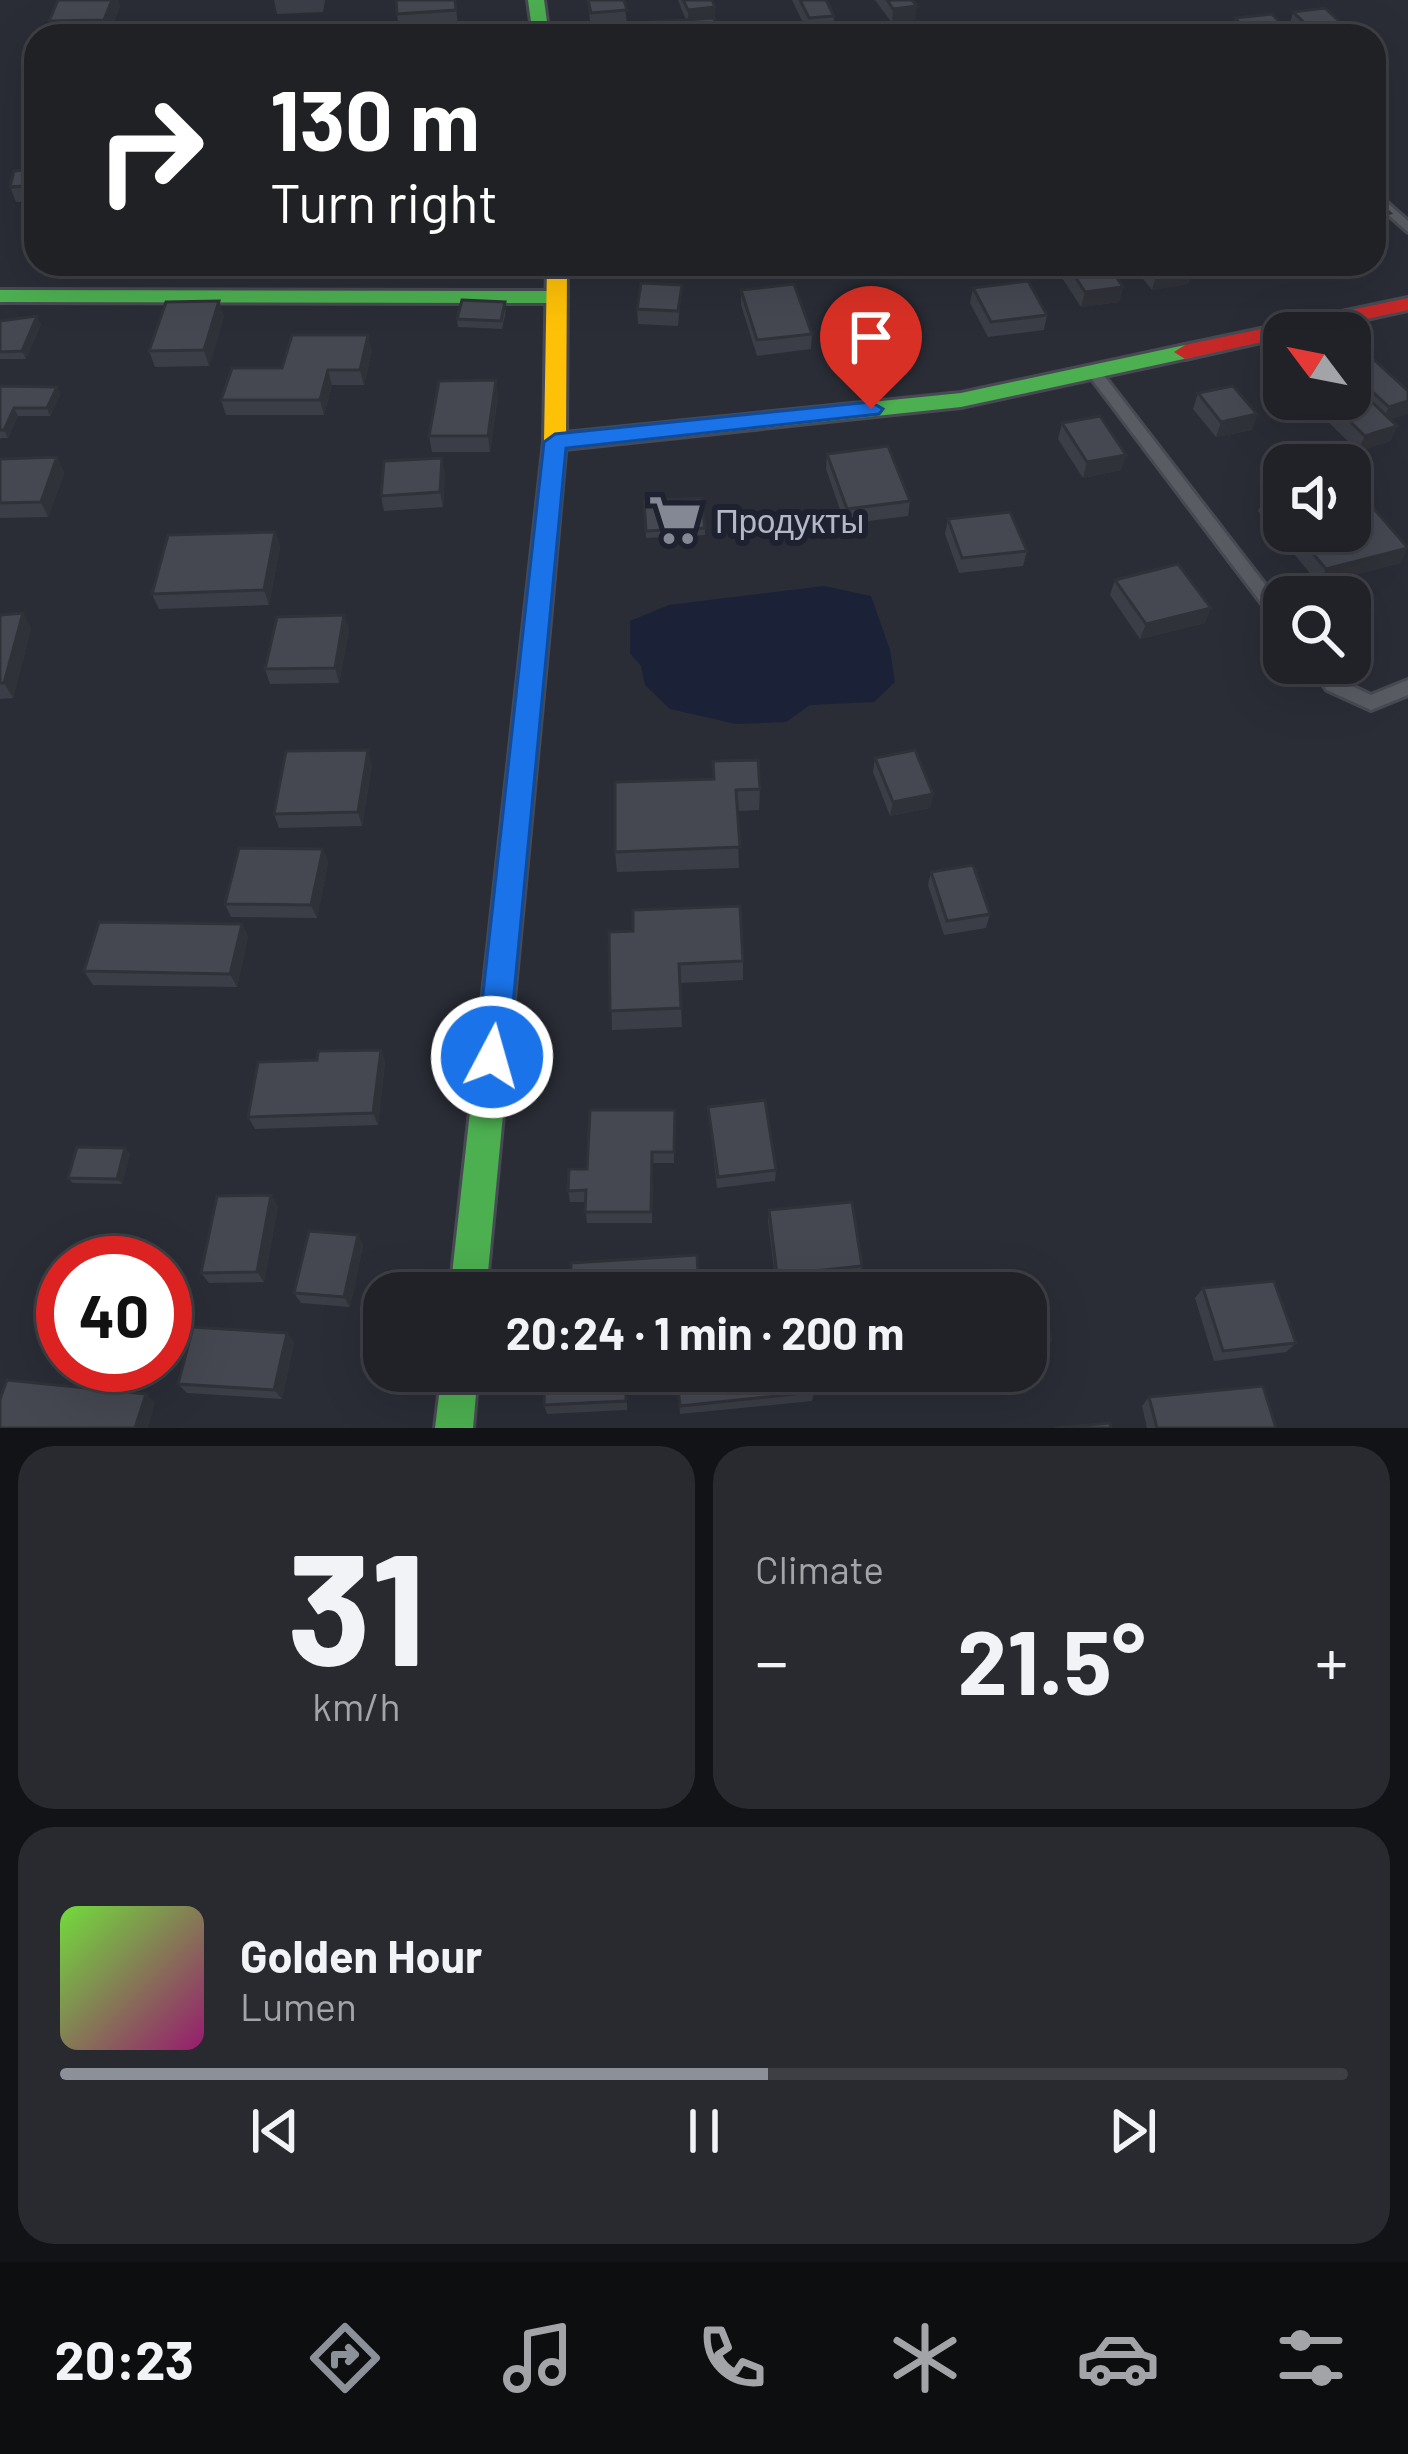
<!DOCTYPE html>
<html lang="en">
<head>
<meta charset="utf-8">
<style>
	body { margin:0; font-family:Barlow,sans-serif; background:#282a30; color:#f1f3f6; height:100vh; display:flex; flex-direction:column; font-size:45px; white-space:nowrap }
	* { box-sizing:border-box; margin:0 }
	p { font-size:39px; color:#a2a4a8 }
	.icon { flex:none; width:66px; height:66px; fill:none; stroke:currentColor; stroke-width:2; stroke-linecap:round; stroke-linejoin:round }
	.map { position:relative; height:1428px; overflow:hidden }
	.side { display:flex; flex-direction:column; gap:18px; padding:18px; background:#121316; flex:1 }
	.side>* { flex:none }
	.guide { position:absolute; left:24px; top:24px; width:1362px; height:252px; border-radius:36px; box-shadow:0 12px 48px #0002,0 0 0 3px #3d3f45; background:#202124; color:#fff; overflow:hidden }
	.needle { width:78px; rotate:302deg }
	.tools { position:absolute; left:1263px; top:312px; display:grid; gap:24px }
	.tools a { display:grid; place-items:center; width:108px; height:108px; border-radius:24px; background:#202228; box-shadow:0 12px 48px #0002,0 0 0 3px #3d3f45; font-size:60px }
	.speed { position:absolute; left:36px; top:1236px; display:flex; gap:24px; font-size:60px; font-weight:700; text-align:center }
	.speed>* { display:grid; place-content:center; width:156px; height:156px; border-radius:50%; background:#202228; box-shadow:0 12px 48px #0002,0 0 0 3px #3d3f45; line-height:1 }
	.speed .limit { border:18px solid #d22; background:#fff; color:#111 }
	.pin { position:absolute; display:grid; place-items:center; width:102px; height:102px; color:#fff; margin:-123px -51px; border-radius:50% 50% 50% 0; rotate:-45deg; box-shadow:0 0 12px #0007 }
	.pin .icon { rotate:45deg }
	.me { position:absolute; width:132px; margin:-66px; rotate:6deg; stroke-linejoin:round; filter:drop-shadow(0 0 9px #0008) }
	.turn { display:flex; align-items:center; gap:42px; height:252px; padding:0 48px; font-size:54px }
	.turn .icon { width:156px; height:156px; stroke-width:2.5 }
	.turn b { display:block; font-size:84px; line-height:102px }
	.big { font-size:90px; font-weight:700; line-height:1.1 }
	.side .widget { flex:1; display:flex; flex-direction:column; justify-content:center; gap:18px; min-width:0; padding:0 42px; border-radius:36px; background:#282a30 }
	.side .dial { align-items:center; gap:0 }
	.dial b { font-size:156px; line-height:1 }
	.song { display:flex; align-items:center; gap:36px }
	.cover { width:144px; height:144px; border-radius:18px; background:linear-gradient(135deg,hsl(100 70% 55%),hsl(320 70% 35%)) }
	.played { height:12px; border-radius:6px; background:linear-gradient(90deg,#8c9099 55%,#3d3f45 55%) }
	.keys { display:flex; justify-content:space-around; direction:ltr }
	.heat { display:flex; justify-content:space-between; align-items:center; font-size:66px; direction:ltr }
	.side .tiles { flex:1; display:grid; gap:18px; grid-template-columns:1fr 1fr }
	.widget:last-child { grid-column:span 2 }
	.trip { position:absolute; left:363px; top:1272px; width:684px; height:120px; border-radius:36px; background:#202228; box-shadow:0 12px 48px #0002,0 0 0 3px #3d3f45; font-weight:700; line-height:120px; text-align:center }
	.tab-bar { display:flex; height:192px; justify-content:space-around; align-items:center; background:#0d0e10; color:#a2a4a8 }
	.tab-bar .icon { width:84px; height:84px }
	.tab-bar .on { color:#8c9099 }
	.tab-bar b { font-size:54px; color:#f1f3f6 }
	.map>svg:first-child { display:block }
	.water { fill:#1b2238 }
	.lines { fill:none; stroke-linecap:round; stroke-linejoin:round }
	.lane-casing { stroke:#484a53; stroke-width:6 }
	.fast-casing { stroke:#484a53; stroke-width:6 }
	.slow-casing { stroke:#484a53; stroke-width:6 }
	.jam-casing { stroke:#484a53; stroke-width:6 }
	.lane { fill:#5a5c64; fill-rule:evenodd }
	.fast { fill:#4caf50; fill-rule:evenodd }
	.slow { fill:#ffc107; fill-rule:evenodd }
	.jam { fill:#c62828; fill-rule:evenodd }
	.wall { fill:#3b3e46 }
	.shaded-wall { fill:#303239 }
	.building { fill:#454851; stroke:#303239; stroke-width:3 }
	.route { fill:#1a73e8; stroke:#114b97; stroke-width:3 }
	.labels { text-anchor:middle; dominant-baseline:central; stroke-width:12; stroke-linejoin:round; paint-order:stroke }
	.poi-label { font-size:33px; fill:#b4b8c6; stroke:#1e2230; text-anchor:start }
</style>
</head>
<body>
<div class="map">
<svg width="1408" height="1428" viewBox="0 0 1408 1428">
	<rect width="100%" height="100%" fill="#2a2d36"/>
	<!-- water -->
	<path class="water" d="M824,586L871,596L890,650L895,682L874,702L810,705L786,722L736,724L670,709L645,685L641,666L630,653V621L669,605Z"/>
	<g class="lines">
		<!-- lane casing -->
		<g class="lane-casing">
			<g id="lane">
				<path d="M1374,191L1408,221V232L1374,202Z"/>
				<path d="M1093,366L1098,368L1284,609V627L1278,625L1088,374V368Z"/>
				<path d="M1308,663H1327L1339,680L1371,695L1408,680V695L1371,710L1327,690Z"/>
			</g>
		</g>
		<!-- fast casing -->
		<g class="fast-casing">
			<g id="fast">
				<path d="M528,0H544L549,36H533Z"/>
				<path d="M0,290L557,291L567,297L557,303L0,302Z"/>
				<path d="M1185,345L1196,352L1193,357L961,407L555,450L544,442L555,434L961,393Z"/>
				<path d="M537,612L550,621L486,1293H450L524,621Z"/>
				<path d="M442,1371H478L473,1428H435Z"/>
			</g>
		</g>
		<!-- slow casing -->
		<g class="slow-casing">
			<path id="slow" d="M547,264H567L566,442L550,621L537,630L524,621L544,442Z"/>
		</g>
		<!-- jam casing -->
		<g class="jam-casing">
			<path id="jam" d="M1408,298V310L1303,333H1284V337L1185,359L1174,352L1185,345Z"/>
		</g>
		<!-- lane -->
		<use href="#lane" class="lane"/>
		<!-- fast -->
		<use href="#fast" class="fast"/>
		<!-- slow -->
		<use href="#slow" class="slow"/>
		<!-- jam -->
		<use href="#jam" class="jam"/>
	</g>
	<!-- wall -->
	<g class="wall">
		<path d="M274,0H325L323,12L277,14Z"/>
		<path d="M455,0L458,25L399,29L397,14Z"/>
		<path d="M587,0H624L627,24L686,20L678,0H712L717,36H577L591,26Z"/>
		<path d="M792,0H826L834,16L833,30L808,33Z"/>
		<path d="M875,0H912L915,20L892,23Z"/>
		<path d="M120,6L109,34L54,36L49,21Z"/>
		<path d="M1293,12L1355,36H1298L1289,27Z"/>
		<path d="M1235,18L1293,36H1234L1231,33Z"/>
		<path d="M36,90V122H31L26,108Z"/>
		<path d="M36,138V161H27L24,153Z"/>
		<path d="M36,169V201L16,202L10,187Z"/>
		<path d="M41,264H106L102,272H44Z"/>
		<path d="M141,264H215L212,270L143,268Z"/>
		<path d="M418,264H487L484,278L420,277Z"/>
		<path d="M1053,264H1108L1123,287L1119,302L1081,307Z"/>
		<path d="M1131,264H1189L1192,269L1188,284L1152,290Z"/>
		<path d="M1194,264H1245L1243,272L1208,279Z"/>
		<path d="M682,285L678,326L638,324L637,309Z"/>
		<path d="M973,288L1047,315L1044,330L988,337L970,303Z"/>
		<path d="M741,290L812,334L811,349L757,356L741,305Z"/>
		<path d="M506,310L502,329L458,327L457,319Z"/>
		<path d="M224,316L209,366L155,367L149,351Z"/>
		<path d="M0,321L41,324L26,359H0Z"/>
		<path d="M372,350L364,385H332L324,415H226L221,400L282,368Z"/>
		<path d="M1350,363L1408,391L1391,419L1397,426L1390,441L1358,451L1318,412L1321,406L1314,399H1350Z"/>
		<path d="M0,386L57,387L60,395L50,416H18L8,438H1L0,440Z"/>
		<path d="M1198,393L1257,414L1252,430L1216,437L1193,409Z"/>
		<path d="M498,396L490,452H432L429,436Z"/>
		<path d="M1062,423L1121,470L1083,478L1058,439Z"/>
		<path d="M827,454L910,501L908,516L845,524L826,469Z"/>
		<path d="M57,457L64,473L48,517L0,518V459Z"/>
		<path d="M445,473L443,507L384,511L381,496Z"/>
		<path d="M1284,491V531H1350L1401,563L1319,584L1258,511L1265,496Z"/>
		<path d="M644,501L705,528V535L646,538Z"/>
		<path d="M948,519L1027,551L1023,566L959,573L945,534Z"/>
		<path d="M275,532L280,547L269,605L159,609L152,594Z"/>
		<path d="M1115,580L1205,623L1140,639L1110,595Z"/>
		<path d="M0,615L31,628L13,698L0,699Z"/>
		<path d="M344,615L349,630L339,683L270,684L265,669Z"/>
		<path d="M875,758L933,794L930,808L890,816L873,772Z"/>
		<path d="M713,761L760,789L759,810L737,811L739,868L617,872L615,852L713,779Z"/>
		<path d="M372,764L362,826L279,828L274,814Z"/>
		<path d="M323,849L328,863L317,918L231,917L225,904Z"/>
		<path d="M931,872L990,914L986,928L944,935L928,885Z"/>
		<path d="M242,924L248,937L237,987L93,985L84,971Z"/>
		<path d="M609,932L743,961V980L680,983L682,1027L612,1030Z"/>
		<path d="M381,1050L385,1062L378,1125L255,1129L248,1117L317,1060Z"/>
		<path d="M708,1107L776,1170L775,1181L717,1188Z"/>
		<path d="M675,1110L674,1163H653L652,1223H587L585,1202H570L568,1191L587,1169Z"/>
		<path d="M125,1148L130,1154L122,1184L73,1183L68,1178Z"/>
		<path d="M278,1206L264,1282L209,1283L201,1273Z"/>
		<path d="M769,1210L862,1266L860,1277L776,1285L768,1221Z"/>
		<path d="M358,1235L363,1245L350,1307L301,1303L294,1293Z"/>
		<path d="M697,1255L699,1293H571Z"/>
		<path d="M1203,1288L1296,1343L1286,1352L1214,1361L1195,1298Z"/>
		<path d="M1026,1294L1051,1341L1046,1350L1026,1352Z"/>
		<path d="M294,1342L282,1399L187,1393L178,1384Z"/>
		<path d="M627,1371V1410L547,1414L544,1405Z"/>
		<path d="M651,1371H811L814,1392L812,1401L680,1414L677,1377L652,1380Z"/>
		<path d="M1149,1397L1276,1428H1147L1142,1406Z"/>
	</g>
	<!-- shaded-wall -->
	<g class="shaded-wall">
		<path d="M112,0H118L120,6L109,34L104,20Z"/>
		<path d="M917,6L915,20L892,23L893,9Z"/>
		<path d="M715,7V21L688,24V10Z"/>
		<path d="M1390,213L1384,228L1374,230V216Z"/>
		<path d="M1212,264H1245L1243,272L1208,279Z"/>
		<path d="M1192,269L1188,284L1152,290L1156,275Z"/>
		<path d="M1123,287L1119,302L1081,307L1085,292Z"/>
		<path d="M219,301L224,316L209,366L204,350Z"/>
		<path d="M37,316L41,324L26,359L22,351Z"/>
		<path d="M368,335L372,350L364,385L360,370Z"/>
		<path d="M328,370L332,385L324,415L320,400Z"/>
		<path d="M496,380L498,396L490,452L488,436Z"/>
		<path d="M57,387L60,395L50,416L47,408Z"/>
		<path d="M1408,401V414L1382,422L1389,407Z"/>
		<path d="M14,408L18,416L8,438L4,430Z"/>
		<path d="M1257,414L1252,430L1216,437L1221,422Z"/>
		<path d="M1397,426L1390,441L1358,451L1365,436Z"/>
		<path d="M1126,455L1121,470L1083,478L1087,462Z"/>
		<path d="M57,457L64,473L48,517L41,502Z"/>
		<path d="M442,458L445,473L443,507L440,492Z"/>
		<path d="M275,532L280,547L269,605L264,590Z"/>
		<path d="M1408,548L1401,563L1319,584L1326,569Z"/>
		<path d="M1211,608L1205,623L1140,639L1146,624Z"/>
		<path d="M23,613L31,628L13,698L4,683Z"/>
		<path d="M344,615L349,630L339,683L335,668Z"/>
		<path d="M368,750L372,764L362,826L358,812Z"/>
		<path d="M933,794L930,808L890,816L893,802Z"/>
		<path d="M323,849L328,863L317,918L311,905Z"/>
		<path d="M242,924L248,937L237,987L230,974Z"/>
		<path d="M381,1050L385,1062L378,1125L373,1113Z"/>
		<path d="M125,1148L130,1154L122,1184L117,1179Z"/>
		<path d="M271,1195L278,1206L264,1282L257,1272Z"/>
		<path d="M358,1235L363,1245L350,1307L344,1297Z"/>
		<path d="M287,1333L294,1342L282,1399L274,1390Z"/>
		<path d="M146,1394L155,1403L148,1428H135Z"/>
	</g>
	<!-- building -->
	<g class="building">
		<path d="M58,0H112L104,20L49,21Z"/>
		<path d="M396,0H455L456,10L397,14Z"/>
		<path d="M588,0H624L627,10L591,13Z"/>
		<path d="M683,0H712L715,7L688,10Z"/>
		<path d="M800,0H826L834,16L809,18Z"/>
		<path d="M887,0H912L917,6L893,9Z"/>
		<path d="M1325,8L1355,36H1318L1293,12Z"/>
		<path d="M1272,14L1293,36H1252L1235,18Z"/>
		<path d="M714,18L717,29L643,34L644,36H578L577,27Z"/>
		<path d="M380,34V36H336L337,35Z"/>
		<path d="M36,90V108H26Z"/>
		<path d="M33,138H36V153H24Z"/>
		<path d="M36,169V185L10,187L14,171Z"/>
		<path d="M1374,198L1390,213L1374,216Z"/>
		<path d="M1067,264H1108L1123,287L1085,292Z"/>
		<path d="M1147,264H1189L1192,269L1156,275Z"/>
		<path d="M1028,281L1047,315L991,322L973,288Z"/>
		<path d="M641,283L682,285L678,311L637,309Z"/>
		<path d="M794,284L812,334L757,340L741,290Z"/>
		<path d="M462,300L505,302L501,321L457,319Z"/>
		<path d="M219,301L204,350L149,351L166,302Z"/>
		<path d="M37,316L22,351L0,352V321Z"/>
		<path d="M292,335H368L360,370H328L320,400H221L232,368H282Z"/>
		<path d="M1371,357L1408,391V401L1389,407L1350,371V363Z"/>
		<path d="M496,380L488,436H429L439,381Z"/>
		<path d="M1350,381L1397,426L1365,436L1327,399H1350Z"/>
		<path d="M0,386L57,387L47,408H14L4,430H0Z"/>
		<path d="M1233,386L1257,414L1221,422L1198,393Z"/>
		<path d="M1100,416L1126,455L1087,462L1062,423Z"/>
		<path d="M888,446L910,501L847,509L827,454Z"/>
		<path d="M57,457L41,502L0,503V459Z"/>
		<path d="M442,458L440,492L381,496L384,461Z"/>
		<path d="M1350,481L1408,548L1326,569L1294,531H1350Z"/>
		<path d="M1284,491V519L1265,496Z"/>
		<path d="M701,498L705,528L646,531L644,501Z"/>
		<path d="M1010,512L1027,551L962,558L948,519Z"/>
		<path d="M275,532L264,590L152,594L168,535Z"/>
		<path d="M1178,564L1211,608L1146,624L1115,580Z"/>
		<path d="M23,613L4,683H0V615Z"/>
		<path d="M344,615L335,668L265,669L277,617Z"/>
		<path d="M368,750L358,812L274,814L286,751Z"/>
		<path d="M915,750L933,794L893,802L875,758Z"/>
		<path d="M758,760L760,789L736,790L740,847L615,852V782L714,779L713,761Z"/>
		<path d="M239,848L323,849L311,905L225,904Z"/>
		<path d="M973,865L990,914L947,921L931,872Z"/>
		<path d="M740,906L743,961L679,964L681,1008L610,1011L609,932L633,931V910Z"/>
		<path d="M99,922L242,924L230,974L84,971Z"/>
		<path d="M381,1050L373,1113L248,1117L258,1062L317,1060L318,1051Z"/>
		<path d="M765,1100L776,1170L718,1177L708,1107Z"/>
		<path d="M590,1110H675L674,1152H652L651,1212H585L586,1190L568,1191L569,1169H587Z"/>
		<path d="M77,1147L125,1148L117,1179L68,1178Z"/>
		<path d="M271,1195L257,1272L201,1273L217,1196Z"/>
		<path d="M852,1202L862,1266L777,1275L769,1210Z"/>
		<path d="M309,1231L358,1235L344,1297L294,1293Z"/>
		<path d="M697,1255L699,1289L628,1293H571V1263Z"/>
		<path d="M1274,1281L1296,1343L1223,1351L1203,1288Z"/>
		<path d="M1040,1292L1051,1341L1026,1344V1294Z"/>
		<path d="M193,1327L287,1333L274,1390L178,1384Z"/>
		<path d="M545,1371H626V1401L544,1405Z"/>
		<path d="M676,1371H811L814,1392L680,1406Z"/>
		<path d="M7,1380L146,1394L135,1428H0V1399Z"/>
		<path d="M1263,1386L1276,1428H1157L1149,1397Z"/>
		<path d="M1110,1423L1111,1428H1054Z"/>
	</g>
	<!-- route -->
	<path class="route" d="M871,402L883,409L879,414L566,448L508,1057L503,1067L492,1072L481,1067L476,1057L544,442L555,434Z"/>
	<!-- icons -->
	<defs>
		<g id="supermarket-bare" transform="scale(4.14)"><path d="M-6-5.5h2.5l.6 2H6L4.5 2H-2.5L-4.4-4H-6ZM-1.5 3.2a1.3 1.3 0 1 0 .1 0ZM3 3.2a1.3 1.3 0 1 0 .1 0Z" fill="#848794" stroke="#1e2230" stroke-width="2.5" paint-order="stroke"/></g>
	</defs>
	<g fill-rule="evenodd">
		<use href="#supermarket-bare" x="675" y="520"/>
	</g>
	<g class="labels">
		<!-- poi labels -->
		<g class="poi-label">
			<text x="715" y="520">Продукты</text>
		</g>
	</g>
</svg>
<div class="tools">
<a><svg class="needle" viewBox="-14 -14 28 28"><path d="M0-13l5 13h-10z" fill="#e53935"/><path d="M0 13l5-13h-10z" fill="#a2a4a8"/></svg></a>
<a><svg class="icon" aria-label="sound" viewBox="0 0 24 24"><path d="M4 9h4l5-4v14l-5-4H4zM17 9q2 3 0 6"/></svg></a>
<a><svg class="icon" aria-label="search" viewBox="0 0 24 24"><circle cx="10" cy="10" r="6"/><path d="M15 15l6 6"/></svg></a>
</div>
<div class="speed"><div class="limit">40</div></div>
<div class="pin" style="left:871px;top:409px;background:#d93025"><svg class="icon" aria-label="arrive" viewBox="0 0 24 24"><path d="M6 21V4h12l-3 4 3 4H6"/></svg></div>
<svg class="me" style="left:492px;top:1057px" viewBox="-20 -20 40 40"><circle r="17" fill="#1a73e8" stroke="#fff" stroke-width="3"/><path d="M0-11L8 9 0 5-8 9z" fill="#fff"/></svg>
<div class="trip">20:24 · 1 min · 200 m</div>
<div class="guide">
<div class="turn"><svg class="icon" aria-label="right" viewBox="0 0 24 24"><path d="M7 20v-9h11M14 6l5 5-5 5"/></svg><div><b>130 m</b>Turn right</div></div>
</div>
</div>
<section class="side">
<div class="tiles">
<div class="widget dial"><b>31</b><p>km/h</p></div>
<div class="widget"><p>Climate</p>
<div class="heat"><a>−</a><b class="big">21.5°</b><a>+</a></div>
</div>
<div class="widget">
<div class="song"><i class="cover"></i><div><b>Golden Hour</b><p>Lumen</p></div></div>
<div class="played"></div>
<div class="keys"><svg class="icon" aria-label="previous" viewBox="0 0 24 24"><path d="M18 5L8 12l10 7zM5 5v14"/></svg><svg class="icon" aria-label="pause" viewBox="0 0 24 24"><path d="M8 5v14M16 5v14"/></svg><svg class="icon" aria-label="next" viewBox="0 0 24 24"><path d="M6 5l10 7-10 7zM19 5v14"/></svg></div>
</div>
</div>
</section>
<nav class="tab-bar">
<b>20:23</b>
<svg class="icon on" aria-label="directions" viewBox="0 0 24 24"><path d="M12 3l9 9-9 9-9-9zM9 14v-3h6M13 9l2 2-2 2"/></svg>
<svg class="icon" aria-label="music" viewBox="0 0 24 24"><path d="M9 18V5l10-2v13"/><circle cx="6" cy="18" r="3"/><circle cx="16" cy="16" r="3"/></svg>
<svg class="icon" aria-label="phone" viewBox="0 0 24 24"><path d="M5 4h4l2 5-3 2q2 4 5 5l2-3 5 2v4C11 20 4 13 5 4z"/></svg>
<svg class="icon" aria-label="climate" viewBox="0 0 24 24"><path d="M12 3v18M4 7l16 10M4 17L20 7"/></svg>
<svg class="icon" aria-label="car" viewBox="0 0 24 24"><path d="M5 17H2v-5l4-1 3-4h7l3 4 3 1v5h-3M9 17h6M6 11h13"/><circle cx="7" cy="17" r="2"/><circle cx="17" cy="17" r="2"/></svg>
<svg class="icon" aria-label="filters" viewBox="0 0 24 24"><path d="M4 7h16M4 17h16"/><circle cx="9" cy="7" r="2"/><circle cx="15" cy="17" r="2"/></svg>
</nav>
</body>
</html>
